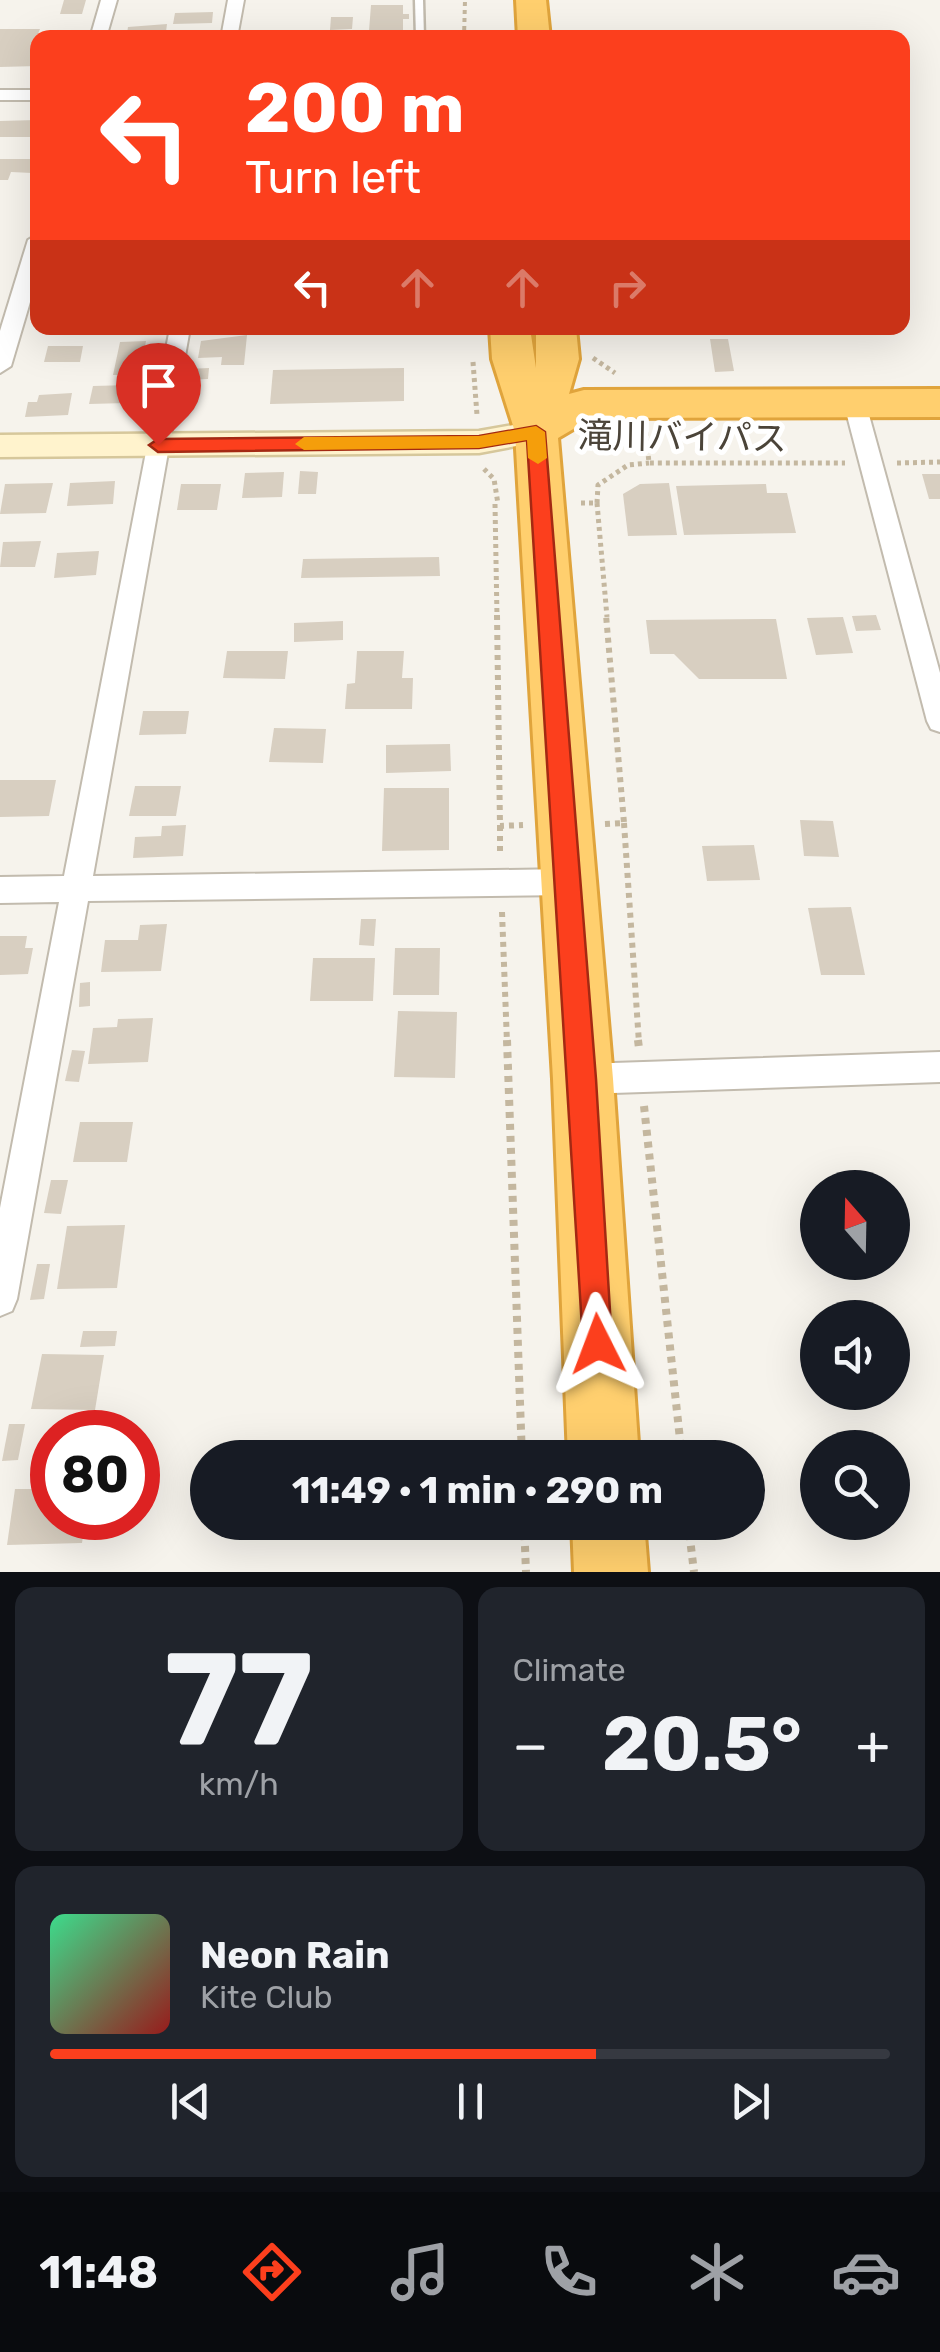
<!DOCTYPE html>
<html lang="en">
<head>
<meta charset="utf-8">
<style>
	body { margin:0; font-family:Rubik,"Noto Sans JP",sans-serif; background:#20242c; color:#f1f3f6; height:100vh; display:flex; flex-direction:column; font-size:38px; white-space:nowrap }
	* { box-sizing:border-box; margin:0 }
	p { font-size:32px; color:#9ea1a6 }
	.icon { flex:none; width:55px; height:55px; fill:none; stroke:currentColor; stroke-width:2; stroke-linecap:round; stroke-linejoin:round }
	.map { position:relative; height:1572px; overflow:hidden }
	.drawer { display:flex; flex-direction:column; gap:15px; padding:15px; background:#0d0f14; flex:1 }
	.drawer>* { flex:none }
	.hud { position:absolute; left:30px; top:30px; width:880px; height:305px; border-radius:20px; box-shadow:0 10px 40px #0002; background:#fc3f1d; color:#fff; overflow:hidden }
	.needle { width:65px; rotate:340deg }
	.fabs { position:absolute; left:800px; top:1170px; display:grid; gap:20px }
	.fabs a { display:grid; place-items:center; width:110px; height:110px; border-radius:50%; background:#171b24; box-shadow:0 10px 40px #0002; font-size:50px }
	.speed { position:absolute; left:30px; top:1410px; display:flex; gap:20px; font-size:50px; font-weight:700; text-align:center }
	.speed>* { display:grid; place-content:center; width:130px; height:130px; border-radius:50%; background:#171b24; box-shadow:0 10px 40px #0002; line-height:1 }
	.speed .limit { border:15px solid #d22; background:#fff; color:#111 }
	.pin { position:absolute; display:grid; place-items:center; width:85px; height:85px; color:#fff; margin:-102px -42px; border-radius:50% 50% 50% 0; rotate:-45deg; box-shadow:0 0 10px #0007 }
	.pin .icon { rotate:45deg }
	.me { position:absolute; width:110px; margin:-55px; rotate:357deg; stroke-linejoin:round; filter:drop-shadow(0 0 8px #0008) }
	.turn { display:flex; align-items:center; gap:35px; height:210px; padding:0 50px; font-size:45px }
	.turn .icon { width:130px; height:130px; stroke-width:2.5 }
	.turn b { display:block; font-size:70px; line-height:85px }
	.lanes { display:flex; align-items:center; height:95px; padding:0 50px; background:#0003; justify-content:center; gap:50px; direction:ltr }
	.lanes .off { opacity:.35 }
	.big { font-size:75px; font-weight:700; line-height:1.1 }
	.drawer .widget { flex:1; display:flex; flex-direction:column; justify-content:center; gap:15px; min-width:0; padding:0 35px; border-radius:20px; background:#20242c }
	.drawer .dial { align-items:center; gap:0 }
	.dial b { font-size:130px; line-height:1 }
	.song { display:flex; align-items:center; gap:30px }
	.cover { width:120px; height:120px; border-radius:15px; background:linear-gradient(135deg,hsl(150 70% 55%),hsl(0 70% 35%)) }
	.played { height:10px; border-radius:5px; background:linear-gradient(90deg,#fc3f1d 65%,#363941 65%) }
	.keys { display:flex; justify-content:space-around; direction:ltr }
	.heat { display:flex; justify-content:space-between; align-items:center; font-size:55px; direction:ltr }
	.drawer .tiles { flex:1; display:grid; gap:15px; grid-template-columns:1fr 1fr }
	.widget:last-child { grid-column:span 2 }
	.trip { position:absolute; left:190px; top:1440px; width:575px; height:100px; border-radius:50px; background:#171b24; box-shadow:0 10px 40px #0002; font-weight:700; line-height:100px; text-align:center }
	.tab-bar { display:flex; height:160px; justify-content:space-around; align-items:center; background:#090b0e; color:#9ea1a6 }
	.tab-bar .icon { width:70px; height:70px }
	.tab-bar .selected { color:#fc3f1d }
	.tab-bar b { font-size:45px; color:#f1f3f6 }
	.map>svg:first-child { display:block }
	.building { fill:#d8cfc1 }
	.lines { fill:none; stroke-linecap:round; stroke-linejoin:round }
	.lane-casing { stroke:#c2bbae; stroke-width:5 }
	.street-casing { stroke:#c2bbae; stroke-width:4 }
	.secondary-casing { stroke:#d6c79b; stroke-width:5 }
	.highway-casing { stroke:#e0a43c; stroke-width:6 }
	.path-far3 { stroke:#c4b79f; stroke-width:4; stroke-dasharray:4 4; stroke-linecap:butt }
	.path-far2 { stroke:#c4b79f; stroke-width:5; stroke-dasharray:4 4; stroke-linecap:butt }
	.path-far1 { stroke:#c4b79f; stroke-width:6; stroke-dasharray:5 5; stroke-linecap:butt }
	.path { stroke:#c4b79f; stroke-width:8; stroke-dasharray:6 6; stroke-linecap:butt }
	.lane { fill:#fff; fill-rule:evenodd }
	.street { fill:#fff; fill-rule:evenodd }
	.secondary { fill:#fff3cd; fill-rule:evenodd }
	.highway { fill:#ffcf6e; fill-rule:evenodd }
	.route { fill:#fc3f1d; stroke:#a42913; stroke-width:2.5 }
	.slow { fill:#f59e0b }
	.labels { text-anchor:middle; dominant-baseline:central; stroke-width:10; stroke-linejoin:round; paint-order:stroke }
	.street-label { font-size:35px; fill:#4b4439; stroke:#fff }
</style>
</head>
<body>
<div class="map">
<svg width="940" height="1572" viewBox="0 0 940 1572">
	<rect width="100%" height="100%" fill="#f6f3ec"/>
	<!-- building -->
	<g class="building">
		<path d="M64,0H86L82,14H60Z"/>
		<path d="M371,5H403V14H409V19H403V31H369Z"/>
		<path d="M213,12L212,23L173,24L175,13Z"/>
		<path d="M331,17H353L352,29L330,30Z"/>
		<path d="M167,24L166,32L127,33L128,27Z"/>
		<path d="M0,29H40L35,41L38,66L0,67Z"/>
		<path d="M36,120L31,137H0V121Z"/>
		<path d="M0,159H37L32,173L11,172L8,180H0Z"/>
		<path d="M247,335L244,365H221L222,357L198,358L201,341Z"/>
		<path d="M710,339H728L734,371L715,372Z"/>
		<path d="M146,341L143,357H151L148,374L113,375L120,342Z"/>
		<path d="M48,346H83L80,362H44Z"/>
		<path d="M209,368L208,379L187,380L188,369Z"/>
		<path d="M404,368V401L270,404L273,370Z"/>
		<path d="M130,385L127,403L89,404L93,386Z"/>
		<path d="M72,393L68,415L25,417L28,402H37L39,395Z"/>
		<path d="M300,471L318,472L316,494H298Z"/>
		<path d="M284,472L282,497L242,498L245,473Z"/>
		<path d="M922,474H940V499H929Z"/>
		<path d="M115,481L113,504L67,506L70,483Z"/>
		<path d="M53,483L46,513L0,514L5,484Z"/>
		<path d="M669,483L677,535L628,536L623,494L640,484Z"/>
		<path d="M181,484H221L217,510H177Z"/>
		<path d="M766,484L767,493H787L796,533L684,535L676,486Z"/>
		<path d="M41,541L35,567H0L3,542Z"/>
		<path d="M99,551L96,575L54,578L57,553Z"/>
		<path d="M439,557L440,576L301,578L303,559Z"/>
		<path d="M876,615L881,630L856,631L852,616Z"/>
		<path d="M843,617L853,653L816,655L807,618Z"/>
		<path d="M776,619L787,679H699L674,654H650L646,620Z"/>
		<path d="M343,621V640L294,642V623Z"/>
		<path d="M227,651H288L285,679L223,678Z"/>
		<path d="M357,651H404L402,678H413L412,709H345L347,684L355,683Z"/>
		<path d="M143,711H189L186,734L139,735Z"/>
		<path d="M274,728L326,729L323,763L269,762Z"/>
		<path d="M450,744L451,771L386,773V745Z"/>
		<path d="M0,780H56L49,816L0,817Z"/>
		<path d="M135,786H181L176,816H129Z"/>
		<path d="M384,788H449V850L382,851Z"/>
		<path d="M800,820L833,821L839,857L804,856Z"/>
		<path d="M186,825L183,856L133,858L135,837L161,836L162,826Z"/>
		<path d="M754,845L760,880L707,881L702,846Z"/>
		<path d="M851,907L865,975H821L808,908Z"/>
		<path d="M361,919H376L374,946L359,945Z"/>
		<path d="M167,924L161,971L101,972L105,940H138L140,925Z"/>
		<path d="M0,936H27L25,948H33L28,974L0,975Z"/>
		<path d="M395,948H440L439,995H393Z"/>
		<path d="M313,958H375L373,1001H310Z"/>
		<path d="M90,982V1006L79,1007L80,983Z"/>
		<path d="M398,1011L457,1012L455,1078L394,1077Z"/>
		<path d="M153,1018L148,1062L88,1064L93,1028L117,1027L118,1019Z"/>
		<path d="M72,1050L85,1051L79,1082L65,1081Z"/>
		<path d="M80,1122H133L127,1162H73Z"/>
		<path d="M51,1180H68L61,1214L44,1213Z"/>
		<path d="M125,1225L117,1288L57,1289L67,1226Z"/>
		<path d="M37,1264H50L44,1299L30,1300Z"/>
		<path d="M83,1331H117L115,1346L80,1347Z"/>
		<path d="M42,1354L104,1355L95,1410L31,1409Z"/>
		<path d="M9,1424H25L18,1460L2,1461Z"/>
		<path d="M15,1489H52V1518H86L82,1543L7,1545Z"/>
	</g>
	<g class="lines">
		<!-- lane casing -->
		<g class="lane-casing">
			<path id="lane" d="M415,0H423L424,38H416Z"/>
		</g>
		<!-- street casing -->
		<g class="street-casing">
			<g id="street">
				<path d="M101,0H117L106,38H90Z"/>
				<path d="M228,0H244L237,38H221Z"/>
				<rect x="0" y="90" width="38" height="10"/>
				<path d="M38,234V275L11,366L0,373V331L28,240Z"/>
				<path d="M170,328H190L93,876L568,869L578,873L582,882L578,891L568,895L88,901L17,1299L12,1311L0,1316V1208L59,902L0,903V877L64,876Z"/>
				<path d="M855,397L866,404L940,673V732L931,729L927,721L844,404Z"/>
				<path d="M940,1052V1082L583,1094L572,1090L567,1079L572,1068L583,1064Z"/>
			</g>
		</g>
		<!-- secondary casing -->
		<g class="secondary-casing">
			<path id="secondary" d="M536,421L548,424L552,432L548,440L479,453L0,457V435L479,431Z"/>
		</g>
		<!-- highway casing -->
		<g class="highway-casing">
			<g id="highway">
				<path d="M516,0H546L550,38H518Z"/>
				<path d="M490,328H530L536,368V328H576L579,359L569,394L584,390L940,389V417L592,418L558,438L613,1079L639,1458H568L553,1079L515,432L492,359Z"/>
				<path d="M572,1522H644L648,1572H574Z"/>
			</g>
		</g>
		<!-- path-far3 -->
		<path class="path-far3" d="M464,38L465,0"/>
		<!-- path-far2 -->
		<g class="path-far2">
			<path d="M593,358L615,373"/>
			<path d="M473,362L477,415"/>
			<path d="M646,432L649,463H845"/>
			<path d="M897,463L940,462"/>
			<path d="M484,469L494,479L498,504"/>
			<path d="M581,503H597L598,485L628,465L649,463"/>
			<path d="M597,503L607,617"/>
			<path d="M495,504L497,617"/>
		</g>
		<!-- path-far1 -->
		<g class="path-far1">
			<path d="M497,615L500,826L523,825"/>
			<path d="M624,823L639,1043"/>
			<path d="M605,824L624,823L606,615"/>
			<path d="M500,826V854"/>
			<path d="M502,912L507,1043"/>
		</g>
		<!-- path -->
		<g class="path">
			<path d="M507,1040L522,1458"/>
			<path d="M638,1040L639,1048"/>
			<path d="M644,1106L682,1458"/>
			<path d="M524,1522L526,1572"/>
			<path d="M688,1522L694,1572"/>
		</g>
		<!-- lane -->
		<use href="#lane" class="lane"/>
		<!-- street -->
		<use href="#street" class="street"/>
		<!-- secondary -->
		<use href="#secondary" class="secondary"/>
		<!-- highway -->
		<use href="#highway" class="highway"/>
	</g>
	<!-- route -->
	<path class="route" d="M536,426L545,432L596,1079L612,1344L608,1354L598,1359L587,1354L583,1344L527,440L479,448L158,452L149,445L158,439L479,436Z"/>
	<!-- slow -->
	<path class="slow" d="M536,426L545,432L547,458L538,464L528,458L527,440L479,448L304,450L295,444L304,437L479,436Z"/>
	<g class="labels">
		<!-- street labels -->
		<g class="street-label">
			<text transform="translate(682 437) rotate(1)">滝川バイパス</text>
		</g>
	</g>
</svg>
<div class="fabs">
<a><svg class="needle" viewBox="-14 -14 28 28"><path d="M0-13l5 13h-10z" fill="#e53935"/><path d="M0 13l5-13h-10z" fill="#9ea1a6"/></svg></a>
<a><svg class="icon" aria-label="sound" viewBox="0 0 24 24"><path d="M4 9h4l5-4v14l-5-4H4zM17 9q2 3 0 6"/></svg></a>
<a><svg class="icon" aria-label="search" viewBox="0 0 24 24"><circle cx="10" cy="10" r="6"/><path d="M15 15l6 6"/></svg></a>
</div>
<div class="speed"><div class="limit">80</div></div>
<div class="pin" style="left:158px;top:445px;background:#d93025"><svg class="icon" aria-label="arrive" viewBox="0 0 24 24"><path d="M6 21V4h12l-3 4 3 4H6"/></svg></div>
<svg class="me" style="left:598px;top:1344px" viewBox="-20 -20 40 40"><path d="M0-17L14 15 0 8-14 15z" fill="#fc3f1d" stroke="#fff" stroke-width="4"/></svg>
<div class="trip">11:49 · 1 min · 290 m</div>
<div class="hud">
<div class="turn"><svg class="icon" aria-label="left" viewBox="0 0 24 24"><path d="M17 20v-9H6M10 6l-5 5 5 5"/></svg><div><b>200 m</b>Turn left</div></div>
<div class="lanes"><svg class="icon" aria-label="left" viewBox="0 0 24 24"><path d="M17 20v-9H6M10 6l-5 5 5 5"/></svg><svg class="icon off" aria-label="ahead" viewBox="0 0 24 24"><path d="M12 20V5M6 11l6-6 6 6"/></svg><svg class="icon off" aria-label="ahead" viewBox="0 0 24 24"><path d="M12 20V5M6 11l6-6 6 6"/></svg><svg class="icon off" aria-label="right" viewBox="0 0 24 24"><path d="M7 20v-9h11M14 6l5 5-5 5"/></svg></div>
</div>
</div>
<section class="drawer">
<div class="tiles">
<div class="widget dial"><b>77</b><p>km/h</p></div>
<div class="widget"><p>Climate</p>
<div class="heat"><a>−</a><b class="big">20.5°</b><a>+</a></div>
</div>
<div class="widget">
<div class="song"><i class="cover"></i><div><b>Neon Rain</b><p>Kite Club</p></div></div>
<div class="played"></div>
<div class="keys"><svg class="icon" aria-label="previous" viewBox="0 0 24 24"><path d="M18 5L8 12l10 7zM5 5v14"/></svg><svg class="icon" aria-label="pause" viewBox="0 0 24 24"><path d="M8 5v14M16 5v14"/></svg><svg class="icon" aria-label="next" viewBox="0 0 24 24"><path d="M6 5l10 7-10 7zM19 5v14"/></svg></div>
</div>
</div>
</section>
<nav class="tab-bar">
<b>11:48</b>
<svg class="icon selected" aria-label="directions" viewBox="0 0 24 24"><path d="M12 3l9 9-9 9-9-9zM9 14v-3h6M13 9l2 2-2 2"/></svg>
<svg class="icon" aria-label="music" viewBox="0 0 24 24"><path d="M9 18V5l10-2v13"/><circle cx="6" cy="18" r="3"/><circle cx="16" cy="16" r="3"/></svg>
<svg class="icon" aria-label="phone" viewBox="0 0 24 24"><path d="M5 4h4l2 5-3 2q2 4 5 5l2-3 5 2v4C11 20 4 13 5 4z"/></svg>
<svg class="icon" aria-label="climate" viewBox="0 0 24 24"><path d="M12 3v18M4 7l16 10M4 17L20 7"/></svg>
<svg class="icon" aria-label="car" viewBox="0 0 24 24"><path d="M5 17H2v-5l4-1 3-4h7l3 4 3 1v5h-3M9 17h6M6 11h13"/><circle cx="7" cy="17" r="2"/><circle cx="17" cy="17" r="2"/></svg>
</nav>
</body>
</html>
